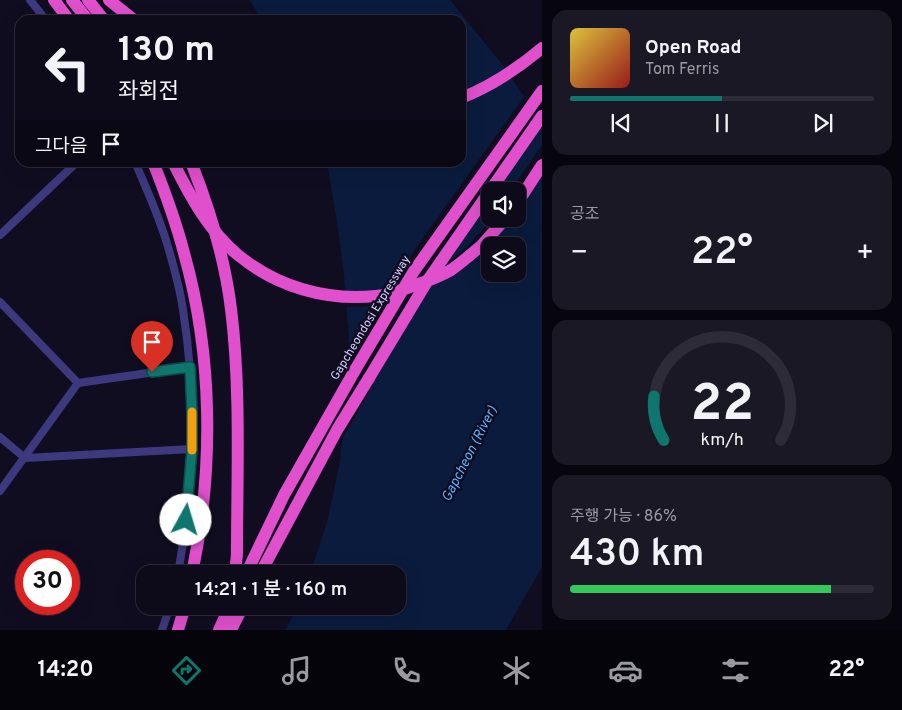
<!DOCTYPE html>
<html lang="ko">
<head>
<meta charset="utf-8">
<style>
	body { margin:0; font-family:Overpass,"Noto Sans KR",sans-serif; background:#1b1826; color:#f1f3f6; height:100vh; display:flex; flex-direction:column; font-size:19px; white-space:nowrap }
	* { box-sizing:border-box; margin:0 }
	p { font-size:16px; color:#9a9aa2 }
	.icon { flex:none; width:28px; height:28px; fill:none; stroke:currentColor; stroke-width:2; stroke-linecap:round; stroke-linejoin:round }
	.map { position:relative; flex:1; overflow:hidden }
	.sheet { display:flex; flex-direction:column; gap:10px; padding:10px; background:#07060e; width:360px }
	.sheet>* { flex:none }
	.hud { position:absolute; left:15px; top:15px; width:451px; height:152px; border-radius:15px; box-shadow:0 5px 20px #0002,0 0 0 1px #2d2b38; background:#0d0a19; color:#f1f3f6; overflow:hidden }
	.tools { position:absolute; left:481px; top:182px; display:grid; gap:10px }
	.tools a { display:grid; place-items:center; width:45px; height:45px; border-radius:10px; background:#0d0a19; box-shadow:0 5px 20px #0002,0 0 0 1px #2d2b38; font-size:25px }
	.speed { position:absolute; left:15px; top:550px; display:flex; gap:10px; font-size:25px; font-weight:700; text-align:center }
	.speed>* { display:grid; place-content:center; width:65px; height:65px; border-radius:50%; background:#0d0a19; box-shadow:0 5px 20px #0002,0 0 0 1px #2d2b38; line-height:1 }
	.speed .limit { border:8px solid #d22; background:#fff; color:#111 }
	.pin { position:absolute; display:grid; place-items:center; width:42px; height:42px; color:#fff; margin:-51px -21px; border-radius:50% 50% 50% 0; rotate:-45deg; box-shadow:0 0 5px #0007 }
	.pin .icon { rotate:45deg }
	.me { position:absolute; width:55px; margin:-28px; rotate:6deg; stroke-linejoin:round; filter:drop-shadow(0 0 4px #0008) }
	.turn { display:flex; align-items:center; gap:18px; height:105px; padding:0 20px; font-size:22px }
	.turn .icon { width:65px; height:65px; stroke-width:2.5 }
	.turn b { display:block; font-size:35px; line-height:42px }
	.then { display:flex; align-items:center; height:48px; padding:0 20px; background:#0003; gap:10px; font-size:19px }
	.big { font-size:38px; font-weight:600; line-height:1.1 }
	.sheet .card { flex:1; display:flex; flex-direction:column; justify-content:center; gap:8px; min-width:0; padding:0 18px; border-radius:15px; background:#1b1826 }
	.sheet .dial { align-items:center; gap:0 }
	.dial svg { height:130px; overflow:visible; fill:none; stroke:#2d2b38; stroke-width:7; stroke-linecap:round; text-anchor:middle }
	.dial text { fill:#f1f3f6; stroke:none }
	.song { display:flex; align-items:center; gap:15px }
	.cover { width:60px; height:60px; border-radius:8px; background:linear-gradient(135deg,hsl(50 70% 55%),hsl(0 70% 35%)) }
	.played { height:5px; border-radius:2px; background:linear-gradient(90deg,#0f766e 50%,#2d2b38 50%) }
	.keys { display:flex; justify-content:space-around; direction:ltr }
	.heat { display:flex; justify-content:space-between; align-items:center; font-size:28px; direction:ltr }
	.charge { height:8px; border-radius:4px; background:linear-gradient(90deg,#34c759 86%,#2d2b38 0) }
	.trip { position:absolute; left:136px; top:565px; width:270px; height:50px; border-radius:15px; background:#0d0a19; box-shadow:0 5px 20px #0002,0 0 0 1px #2d2b38; font-weight:600; line-height:50px; text-align:center }
	.dock { display:flex; height:80px; justify-content:space-around; align-items:center; background:#05040a; color:#9a9aa2 }
	.dock .icon { width:35px; height:35px }
	.dock .on { color:#0f766e }
	.dock b { font-size:22px; color:#f1f3f6 }
	main { display:flex; flex:1; min-height:0 }
	.map>svg:first-child { display:block }
	.water { fill:#0a1b3d; fill-rule:evenodd }
	.pier { fill:#110d21 }
	.lines { fill:none; stroke-linecap:round; stroke-linejoin:round }
	.minor { stroke:#3d397f; stroke-width:8 }
	.trunk { stroke:#e050cc; stroke-width:12 }
	.trunk-bridge { stroke:#e050cc; stroke-width:12 }
	.route-casing { stroke:#0a4d48; stroke-width:12 }
	.route { stroke:#0f766e; stroke-width:9 }
	.slow { stroke:#f59e0b; stroke-width:9 }
	.labels { text-anchor:middle; dominant-baseline:central; stroke-width:5; stroke-linejoin:round; paint-order:stroke }
	.street-label { font-size:12px; fill:#d4cefe; stroke:#110d21 }
	.water-label { font-size:14px; font-style:italic; fill:#5daffd; stroke:#110d21 }
</style>
</head>
<body>
<main>
<div class="map">
<svg width="542" height="630" viewBox="0 0 542 630">
	<rect width="100%" height="100%" fill="#110d21"/>
	<!-- water -->
	<path class="water" d="M250,0H450L501,63L523,95L542,105V567L506,630H285L298,606H398V574H310L328,519L340,461L346,403L349,338L344,275L338,228L327,163L461,162V20H261ZM490,191H518V219H490ZM490,246H518V274H490Z"/>
	<!-- pier -->
	<g class="pier">
		<path d="M526,94L542,103V127L496,191L445,266L470,244L492,219H505L433,284L396,343L339,445L344,403L346,364L379,306L344,307L343,293L388,291L420,242Z"/>
		<path d="M542,145V168L518,202V191H510Z"/>
	</g>
	<g class="lines">
		<!-- minor -->
		<g class="minor">
			<path d="M30,0L46,20"/>
			<path d="M135,162C147,190 160,218 168,247C174,267 180,289 183,310C197,398 194,486 178,574"/>
			<path d="M0,235L77,162"/>
			<path d="M0,302L78,383L0,491"/>
			<path d="M78,383L190,367"/>
			<path d="M0,437L25,458L192,449"/>
			<path d="M162,630L170,606"/>
		</g>
		<!-- trunk -->
		<g class="trunk">
			<path d="M54,0L69,20"/>
			<path d="M72,0L88,20"/>
			<path d="M88,0L104,20"/>
			<path d="M109,0L134,20"/>
			<path d="M461,98C492,86 517,69 542,48"/>
			<path d="M153,162C165,192 176,222 184,253C213,356 214,469 192,574"/>
			<path d="M191,162C210,210 225,259 231,309C241,389 237,473 237,554L235,574"/>
			<path d="M518,202L542,165"/>
			<path d="M469,256L482,245L505,219"/>
			<path d="M246,574L284,495L355,370"/>
			<path d="M260,574L337,430L369,378"/>
			<path d="M178,630L185,606"/>
			<path d="M219,630L230,606"/>
			<path d="M231,630L243,606"/>
		</g>
		<!-- trunk-bridge -->
		<g class="trunk-bridge">
			<path d="M173,162C190,196 208,230 238,255C277,287 326,301 376,296C389,295 401,290 413,286C425,282 439,277 451,270C457,266 463,261 469,256"/>
			<path d="M355,370L414,271L542,91"/>
			<path d="M369,378L428,280L542,116"/>
		</g>
	</g>
	<g class="lines">
		<!-- route casing -->
		<g class="route-casing">
			<path id="route" d="M152,372L190,367L192,413V449L186,520"/>
		</g>
		<!-- route -->
		<use href="#route" class="route"/>
		<!-- slow -->
		<path class="slow" d="M192,450V412"/>
	</g>
	<g class="labels">
		<!-- street labels -->
		<g class="street-label">
			<text transform="translate(371 318) rotate(-59)">Gapcheondosi Expressway</text>
		</g>
		<!-- water labels -->
		<g class="water-label">
			<text transform="translate(470 454) rotate(-63)">Gapcheon (River)</text>
		</g>
	</g>
</svg>
<div class="tools">
<a><svg class="icon" aria-label="sound" viewBox="0 0 24 24"><path d="M4 9h4l5-4v14l-5-4H4zM17 9q2 3 0 6"/></svg></a>
<a><svg class="icon" aria-label="layers" viewBox="0 0 24 24"><path d="M12 4l9 5-9 5-9-5zM3 14l9 5 9-5"/></svg></a>
</div>
<div class="speed"><div class="limit">30</div></div>
<div class="pin" style="left:152px;top:372px;background:#d93025"><svg class="icon" aria-label="arrive" viewBox="0 0 24 24"><path d="M6 21V4h12l-3 4 3 4H6"/></svg></div>
<svg class="me" style="left:186px;top:520px" viewBox="-20 -20 40 40"><circle r="19" fill="#fff"/><path d="M0-13L10 11 0 6-10 11z" fill="#0f766e"/></svg>
<div class="trip">14:21 · 1 분 · 160 m</div>
<div class="hud">
<div class="turn"><svg class="icon" aria-label="left" viewBox="0 0 24 24"><path d="M17 20v-9H6M10 6l-5 5 5 5"/></svg><div><b>130 m</b>좌회전</div></div>
<div class="then">그다음<svg class="icon" aria-label="arrive" viewBox="0 0 24 24"><path d="M6 21V4h12l-3 4 3 4H6"/></svg></div>
</div>
</div>
<section class="sheet">
<div class="card">
<div class="song"><i class="cover"></i><div><b>Open Road</b><p>Tom Ferris</p></div></div>
<div class="played"></div>
<div class="keys"><svg class="icon" aria-label="previous" viewBox="0 0 24 24"><path d="M18 5L8 12l10 7zM5 5v14"/></svg><svg class="icon" aria-label="pause" viewBox="0 0 24 24"><path d="M8 5v14M16 5v14"/></svg><svg class="icon" aria-label="next" viewBox="0 0 24 24"><path d="M6 5l10 7-10 7zM19 5v14"/></svg></div>
</div>
<div class="card"><p>공조</p>
<div class="heat"><a>−</a><b class="big">22°</b><a>+</a></div>
</div>
<div class="card dial"><svg viewBox="0 0 100 80">
<path d="M14 69A42 42 0 1 1 86 69"/>
<path d="M14 69A42 42 0 0 1 8 42" stroke="#0f766e"/>
<text x="50" y="56" font-size="32" font-weight="700">22</text>
<text x="50" y="72" font-size="11">km/h</text>
</svg></div>
<div class="card"><p>주행 가능 · 86%</p><b class="big">430 km</b><div class="charge"></div></div>
</section>
</main>
<nav class="dock">
<b>14:20</b>
<svg class="icon on" aria-label="directions" viewBox="0 0 24 24"><path d="M12 3l9 9-9 9-9-9zM9 14v-3h6M13 9l2 2-2 2"/></svg>
<svg class="icon" aria-label="music" viewBox="0 0 24 24"><path d="M9 18V5l10-2v13"/><circle cx="6" cy="18" r="3"/><circle cx="16" cy="16" r="3"/></svg>
<svg class="icon" aria-label="phone" viewBox="0 0 24 24"><path d="M5 4h4l2 5-3 2q2 4 5 5l2-3 5 2v4C11 20 4 13 5 4z"/></svg>
<svg class="icon" aria-label="climate" viewBox="0 0 24 24"><path d="M12 3v18M4 7l16 10M4 17L20 7"/></svg>
<svg class="icon" aria-label="car" viewBox="0 0 24 24"><path d="M5 17H2v-5l4-1 3-4h7l3 4 3 1v5h-3M9 17h6M6 11h13"/><circle cx="7" cy="17" r="2"/><circle cx="17" cy="17" r="2"/></svg>
<svg class="icon" aria-label="filters" viewBox="0 0 24 24"><path d="M4 7h16M4 17h16"/><circle cx="9" cy="7" r="2"/><circle cx="15" cy="17" r="2"/></svg>
<b>22°</b>
</nav>
</body>
</html>
